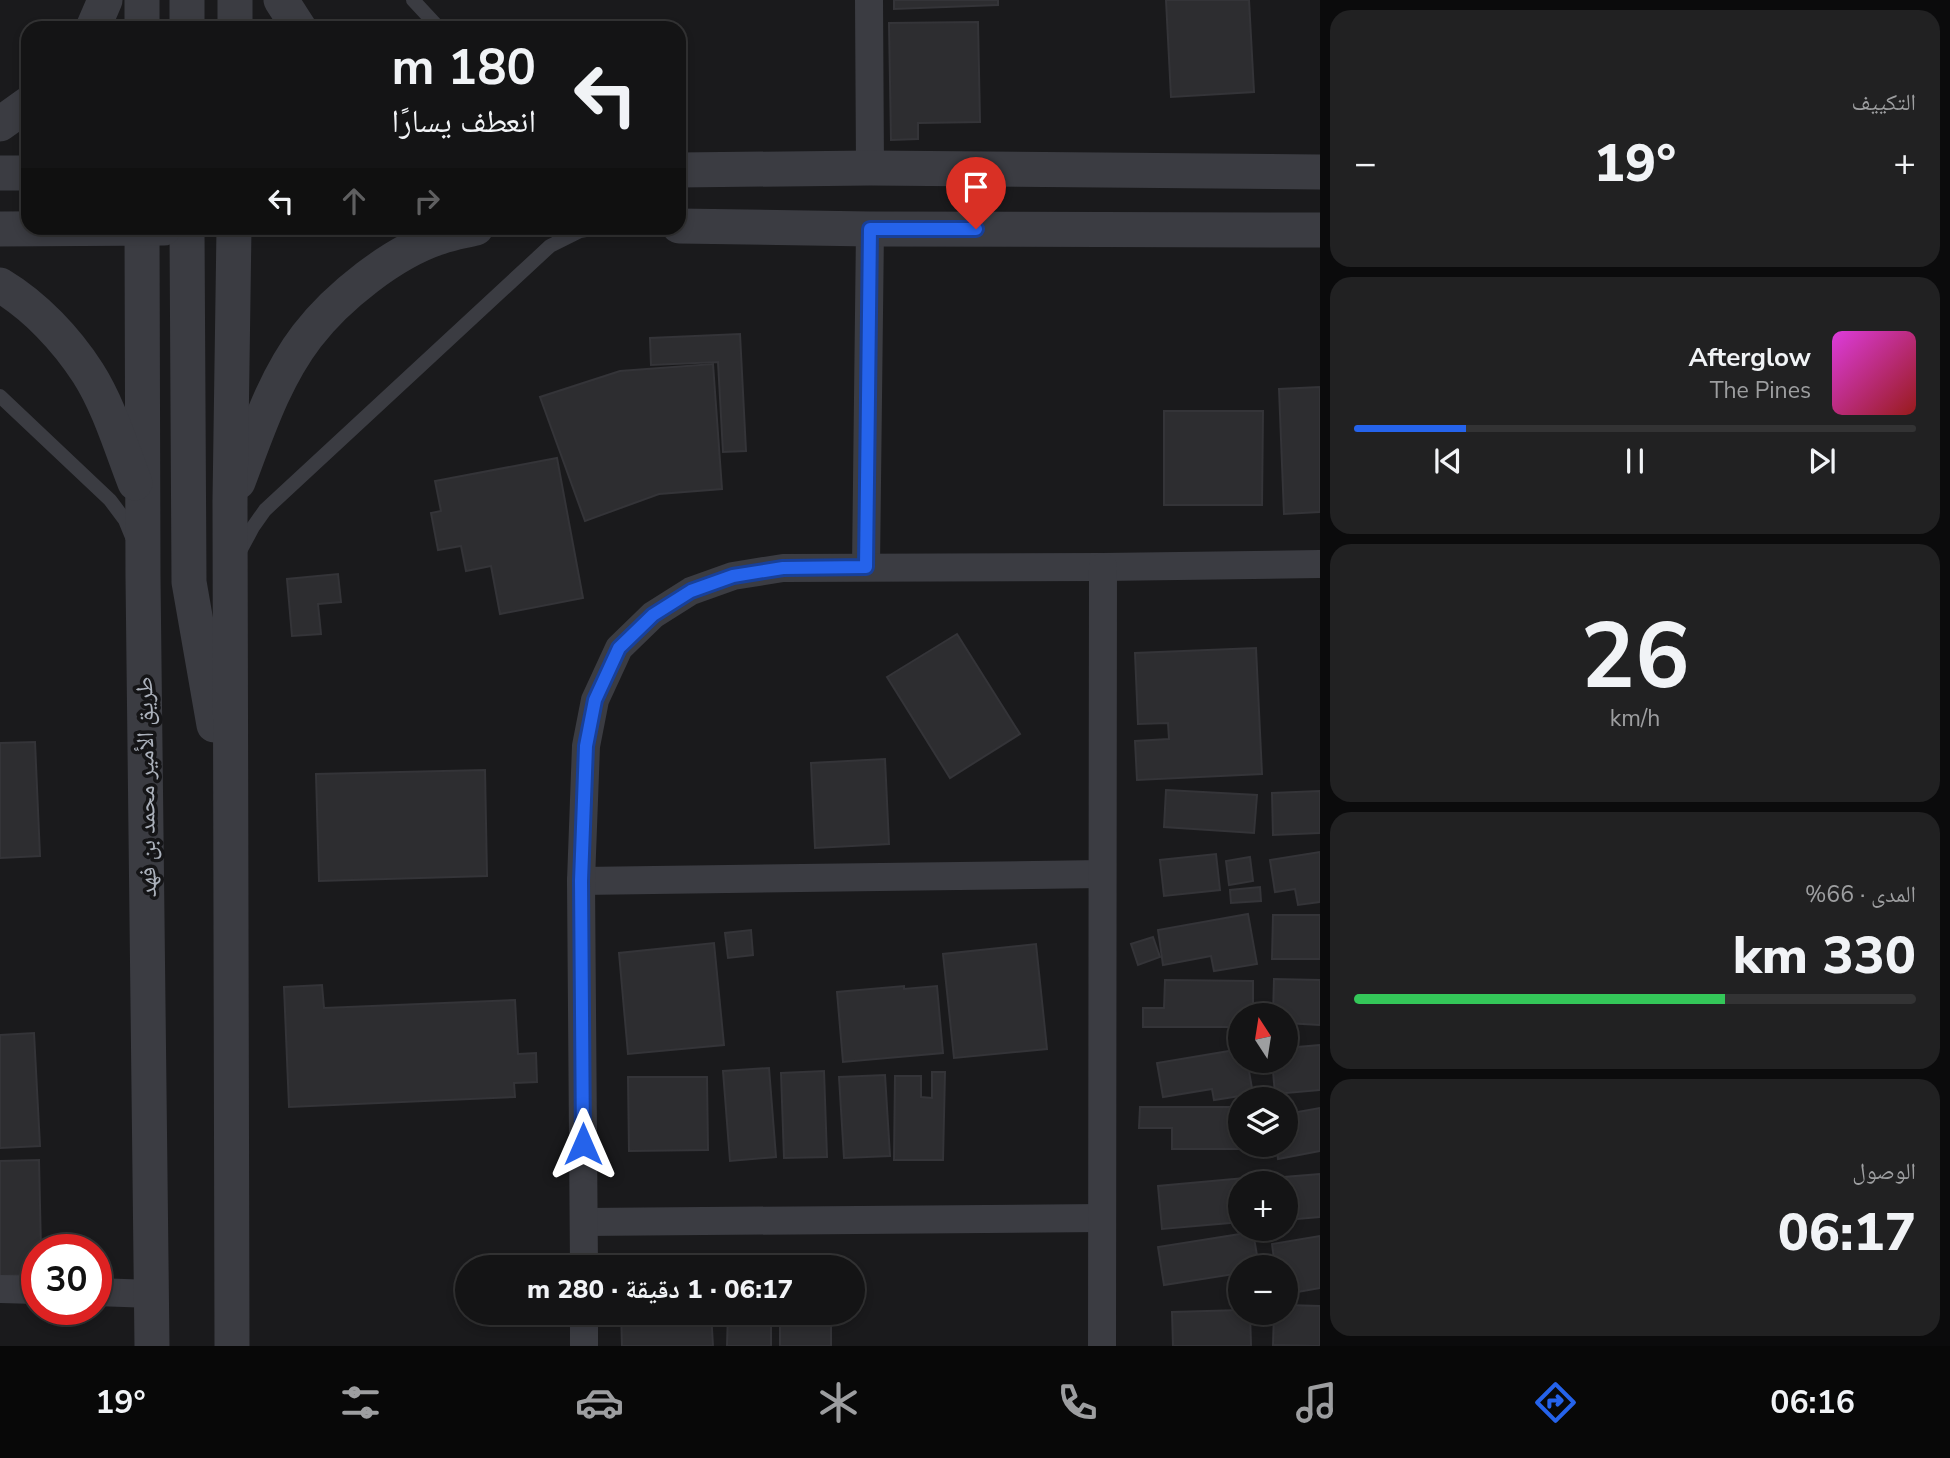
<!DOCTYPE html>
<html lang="ar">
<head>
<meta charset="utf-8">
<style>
	body { margin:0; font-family:"Nunito Sans","Noto Naskh Arabic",sans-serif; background:#212122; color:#f1f3f6; direction:rtl; height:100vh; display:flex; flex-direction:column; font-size:26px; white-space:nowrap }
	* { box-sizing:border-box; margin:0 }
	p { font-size:23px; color:#9d9ea0 }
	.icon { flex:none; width:38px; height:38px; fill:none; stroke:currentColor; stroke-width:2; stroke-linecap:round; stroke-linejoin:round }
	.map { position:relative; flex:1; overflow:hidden; direction:ltr }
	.panel { display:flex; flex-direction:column; gap:10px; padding:10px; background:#0b0b0c; width:630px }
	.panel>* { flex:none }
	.banner { position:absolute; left:21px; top:21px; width:665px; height:214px; border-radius:21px; box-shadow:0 4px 10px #0003,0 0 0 2px #333334; direction:rtl; background:#141415; color:#f1f3f6; overflow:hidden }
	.needle { width:46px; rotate:348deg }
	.tools { position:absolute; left:1228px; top:1003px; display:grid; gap:14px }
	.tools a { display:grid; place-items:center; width:70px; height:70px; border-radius:50%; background:#141415; box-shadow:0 4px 10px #0003,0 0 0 2px #333334; font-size:35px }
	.speed { position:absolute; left:21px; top:1234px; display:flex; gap:14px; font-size:35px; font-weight:700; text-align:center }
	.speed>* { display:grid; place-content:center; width:91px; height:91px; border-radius:50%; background:#141415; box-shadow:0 4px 10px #0003,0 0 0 2px #333334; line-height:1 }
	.speed .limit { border:10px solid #d22; background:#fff; color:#111 }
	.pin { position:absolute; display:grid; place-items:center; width:60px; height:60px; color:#fff; margin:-72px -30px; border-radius:50% 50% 50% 0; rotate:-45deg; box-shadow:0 0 7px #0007 }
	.pin .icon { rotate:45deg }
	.me { position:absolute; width:77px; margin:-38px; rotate:0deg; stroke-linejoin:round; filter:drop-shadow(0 0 5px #0008) }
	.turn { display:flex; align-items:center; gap:24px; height:147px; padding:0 35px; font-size:32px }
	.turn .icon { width:91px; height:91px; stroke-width:2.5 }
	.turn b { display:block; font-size:49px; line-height:60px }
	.lanes { display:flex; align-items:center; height:66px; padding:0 35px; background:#0003; justify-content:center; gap:35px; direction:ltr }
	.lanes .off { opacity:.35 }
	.big { font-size:52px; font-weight:800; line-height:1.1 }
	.panel .card { flex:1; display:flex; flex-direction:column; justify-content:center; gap:10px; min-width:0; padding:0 24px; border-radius:21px; background:#212122 }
	.panel .dial { align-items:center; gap:0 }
	.dial b { font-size:91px; line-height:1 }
	.song { display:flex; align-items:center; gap:21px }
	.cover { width:84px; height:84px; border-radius:10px; background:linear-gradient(135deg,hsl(300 70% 55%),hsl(0 70% 35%)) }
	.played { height:7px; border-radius:4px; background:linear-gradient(90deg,#2563eb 20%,#333334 20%) }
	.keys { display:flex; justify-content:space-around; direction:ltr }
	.heat { display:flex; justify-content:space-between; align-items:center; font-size:38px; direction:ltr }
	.charge { height:10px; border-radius:5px; background:linear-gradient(90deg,#34c759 66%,#333334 0) }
	.trip { position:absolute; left:455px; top:1255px; width:410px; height:70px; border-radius:35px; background:#141415; box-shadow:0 4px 10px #0003,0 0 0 2px #333334; font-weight:800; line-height:70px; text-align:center; direction:rtl }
	.tabs { display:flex; height:112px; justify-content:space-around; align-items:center; background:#080808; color:#9d9ea0 }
	.tabs .icon { width:49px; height:49px }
	.tabs .active { color:#2563eb }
	.tabs b { font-size:32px; color:#f1f3f6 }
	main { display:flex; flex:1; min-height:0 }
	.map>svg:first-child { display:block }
	.building { fill:#2d2d30; stroke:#343438; stroke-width:2 }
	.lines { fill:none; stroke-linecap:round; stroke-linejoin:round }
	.service { stroke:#3b3c42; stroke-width:14 }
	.minor { stroke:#3b3c42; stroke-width:28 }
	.tertiary { stroke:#3b3c42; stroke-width:35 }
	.route-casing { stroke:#184099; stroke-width:18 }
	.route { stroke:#2563eb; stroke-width:12 }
	.labels { text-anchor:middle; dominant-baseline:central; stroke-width:7; stroke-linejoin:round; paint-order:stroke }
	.street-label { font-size:24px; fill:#acb2bc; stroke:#151517 }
</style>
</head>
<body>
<main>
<section class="panel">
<div class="card"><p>التكييف</p>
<div class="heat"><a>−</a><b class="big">19°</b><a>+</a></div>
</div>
<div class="card">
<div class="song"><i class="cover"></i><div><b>Afterglow</b><p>The Pines</p></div></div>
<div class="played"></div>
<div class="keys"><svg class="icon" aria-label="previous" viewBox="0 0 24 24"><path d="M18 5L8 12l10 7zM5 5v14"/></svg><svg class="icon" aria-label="pause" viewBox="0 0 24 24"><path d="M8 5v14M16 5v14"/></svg><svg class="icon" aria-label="next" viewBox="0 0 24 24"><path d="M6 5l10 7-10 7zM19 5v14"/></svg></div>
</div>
<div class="card dial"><b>26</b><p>km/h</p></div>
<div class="card"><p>المدى · 66%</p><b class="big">330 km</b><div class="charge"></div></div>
<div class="card"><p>الوصول</p><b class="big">06:17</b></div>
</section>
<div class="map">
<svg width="1320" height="1346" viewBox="0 0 1320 1346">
	<rect width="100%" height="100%" fill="#1a1a1c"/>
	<!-- building -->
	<g class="building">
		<path d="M894,0H998V5L894,9Z"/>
		<path d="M1166,0H1249L1254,92L1171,97Z"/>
		<path d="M978,22L980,122L918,123V139L891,140L889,23Z"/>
		<path d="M740,334L746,451L723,452L718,362L651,365L650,338Z"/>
		<path d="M713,364L722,489L659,494L585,521L540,397L620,371Z"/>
		<path d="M1320,387V512L1284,514L1279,389Z"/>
		<path d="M1164,411H1263L1262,505H1164Z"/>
		<path d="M557,458L583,598L500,614L491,566L466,571L461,546L438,550L431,513L441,511L435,481Z"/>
		<path d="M338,574L341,602L318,604L321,634L292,636L287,579Z"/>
		<path d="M957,634L1020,734L950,778L887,677Z"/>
		<path d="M1256,648L1262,774L1137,780L1135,741L1169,739L1168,723L1138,724L1135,653Z"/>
		<path d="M35,742L40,856L0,858V743Z"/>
		<path d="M885,759L889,844L815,848L811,763Z"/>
		<path d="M485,770L487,876L319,881L316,774Z"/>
		<path d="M1166,790L1257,795L1254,833L1164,827Z"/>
		<path d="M1320,791V833L1273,835L1272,793Z"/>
		<path d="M1320,852V902L1298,905L1295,889L1275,892L1270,860Z"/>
		<path d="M1216,854L1220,890L1164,896L1160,860Z"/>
		<path d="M1250,857L1253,881L1229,885L1226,861Z"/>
		<path d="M1260,887L1261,901L1231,903L1230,890Z"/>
		<path d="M1248,914L1257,964L1214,971L1211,956L1163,965L1158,930Z"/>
		<path d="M1273,915H1320V959H1272Z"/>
		<path d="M751,930L753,955L728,958L725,933Z"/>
		<path d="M1153,937L1160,957L1138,965L1131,944Z"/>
		<path d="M714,943L724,1045L628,1054L619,953Z"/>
		<path d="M1036,944L1047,1049L954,1058L943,954Z"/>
		<path d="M1274,979L1320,980V1025L1286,1023V1015H1273Z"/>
		<path d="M1165,980L1253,981V1015H1241V1027H1143V1008H1164Z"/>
		<path d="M322,985L324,1008L515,1000L518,1054L536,1053L537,1082L514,1083L515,1097L289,1107L284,987Z"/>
		<path d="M904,986V989L937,986L943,1053L843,1062L837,992Z"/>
		<path d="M34,1033L40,1146L0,1148V1035Z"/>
		<path d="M1320,1045V1090L1275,1094L1272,1060H1286V1048Z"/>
		<path d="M1241,1049V1060H1247L1253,1094L1214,1100L1212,1089L1163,1097L1157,1063Z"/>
		<path d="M769,1068L776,1157L730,1161L723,1071Z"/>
		<path d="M824,1071L827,1157L784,1158L781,1073Z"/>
		<path d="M932,1072H945L943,1160H894L895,1076H921V1097L932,1098Z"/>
		<path d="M885,1075L890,1156L844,1158L839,1077Z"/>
		<path d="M628,1077H707L708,1150L629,1151Z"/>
		<path d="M1140,1107H1241V1144H1253V1149H1172V1128H1139Z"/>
		<path d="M1320,1108V1151L1278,1159L1276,1144H1286V1114Z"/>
		<path d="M39,1160L41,1250H37V1275L0,1276V1161Z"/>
		<path d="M1320,1174V1217L1286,1220V1183H1272V1178Z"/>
		<path d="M1255,1177V1183H1241V1222L1162,1229L1158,1186Z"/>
		<path d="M1253,1232L1259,1267H1241V1273L1164,1285L1158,1247Z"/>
		<path d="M1320,1236V1288L1286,1294V1267H1275L1272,1244Z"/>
		<path d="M1286,1305L1320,1306V1346L1273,1345L1274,1312H1286Z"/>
		<path d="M1241,1310V1312H1250L1251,1346H1173L1172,1312Z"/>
		<path d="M621,1312H711L713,1346H622Z"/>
		<path d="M728,1312H771V1346H727Z"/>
		<rect x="780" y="1312" width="51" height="34"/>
	</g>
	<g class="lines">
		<!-- service -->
		<g class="service">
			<path d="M413,0L439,28"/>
			<path d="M0,396L110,500L125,520L132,537"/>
			<path d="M239,553L253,527L265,510L550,246L580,231L597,228"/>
		</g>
		<!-- minor -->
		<g class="minor">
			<path d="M869,0L870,168"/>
			<path d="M866,567L870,229"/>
			<path d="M581,881L1102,874"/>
			<path d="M584,1222L1102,1218"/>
			<path d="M584,1267L581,881L586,746L595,700L619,648L653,615L691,591L733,576L783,568L1103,567L1320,564"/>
			<path d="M0,1289L37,1290"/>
			<path d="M96,1292L152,1294"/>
			<path d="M584,1312V1346"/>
			<path d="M1102,1346L1103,567"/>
		</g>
		<!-- tertiary -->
		<g class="tertiary">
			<path d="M187,0V28"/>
			<path d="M281,0L299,28"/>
			<path d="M93,28L105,0"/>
			<path d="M142,28V0"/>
			<path d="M235,28V0"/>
			<path d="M0,124L28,104"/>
			<path d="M679,170L870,168L1320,172"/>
			<path d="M0,173H28"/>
			<path d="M679,226L870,229L1320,230"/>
			<path d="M142,228L143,577L152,1346"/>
			<path d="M187,228L189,582L214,725"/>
			<path d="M0,229L164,228"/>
			<path d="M0,285C35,306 66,339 88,373C109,406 121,447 135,483"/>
			<path d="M238,482C257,432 274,379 307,336C337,297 393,252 440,237C452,233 464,231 476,228"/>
			<path d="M232,1346L230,501L234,228"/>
		</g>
	</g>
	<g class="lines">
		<!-- route casing -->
		<g class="route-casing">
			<path id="route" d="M583,1144L581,881L586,746L595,700L619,648L653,615L691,591L733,576L783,568L866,567L870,229H976"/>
		</g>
		<!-- route -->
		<use href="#route" class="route"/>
	</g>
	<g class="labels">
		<!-- street labels -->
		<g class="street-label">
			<text transform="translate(146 787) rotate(-91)">طريق الأمير محمد بن فهد</text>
		</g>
	</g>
</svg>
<div class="tools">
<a><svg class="needle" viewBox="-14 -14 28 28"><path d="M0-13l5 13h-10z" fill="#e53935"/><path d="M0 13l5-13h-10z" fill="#9d9ea0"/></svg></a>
<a><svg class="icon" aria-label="layers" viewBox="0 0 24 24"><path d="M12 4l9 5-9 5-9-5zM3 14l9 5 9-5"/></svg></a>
<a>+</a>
<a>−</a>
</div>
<div class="speed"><div class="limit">30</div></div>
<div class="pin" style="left:976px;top:229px;background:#d93025"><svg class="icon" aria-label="arrive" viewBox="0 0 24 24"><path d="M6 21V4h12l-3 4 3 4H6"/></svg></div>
<svg class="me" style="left:583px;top:1144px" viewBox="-20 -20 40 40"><path d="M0-17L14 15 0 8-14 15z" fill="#2563eb" stroke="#fff" stroke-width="4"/></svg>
<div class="trip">06:17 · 1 دقيقة · 280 m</div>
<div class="banner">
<div class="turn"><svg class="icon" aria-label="left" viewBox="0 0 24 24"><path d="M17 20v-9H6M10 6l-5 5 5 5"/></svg><div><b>180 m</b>انعطف يسارًا</div></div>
<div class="lanes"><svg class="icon" aria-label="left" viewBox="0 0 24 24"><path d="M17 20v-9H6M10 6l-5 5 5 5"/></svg><svg class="icon off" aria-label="ahead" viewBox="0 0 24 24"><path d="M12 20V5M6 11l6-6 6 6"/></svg><svg class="icon off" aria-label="right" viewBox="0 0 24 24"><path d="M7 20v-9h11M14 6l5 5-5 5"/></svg></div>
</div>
</div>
</main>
<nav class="tabs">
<b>06:16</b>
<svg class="icon active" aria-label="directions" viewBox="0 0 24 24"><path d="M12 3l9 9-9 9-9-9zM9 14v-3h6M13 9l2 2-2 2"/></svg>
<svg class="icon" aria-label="music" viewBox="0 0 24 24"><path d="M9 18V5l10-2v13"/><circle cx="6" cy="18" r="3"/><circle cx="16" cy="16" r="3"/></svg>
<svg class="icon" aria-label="phone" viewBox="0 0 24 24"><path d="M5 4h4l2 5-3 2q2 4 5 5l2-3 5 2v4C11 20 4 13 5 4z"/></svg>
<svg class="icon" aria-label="climate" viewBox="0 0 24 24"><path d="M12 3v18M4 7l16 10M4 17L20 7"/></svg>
<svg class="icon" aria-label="car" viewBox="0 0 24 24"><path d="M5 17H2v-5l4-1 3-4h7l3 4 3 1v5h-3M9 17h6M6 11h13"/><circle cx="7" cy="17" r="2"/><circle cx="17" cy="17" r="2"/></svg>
<svg class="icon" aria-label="filters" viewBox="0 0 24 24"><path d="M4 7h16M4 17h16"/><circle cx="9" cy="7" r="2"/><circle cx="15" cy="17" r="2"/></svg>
<b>19°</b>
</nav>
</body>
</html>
